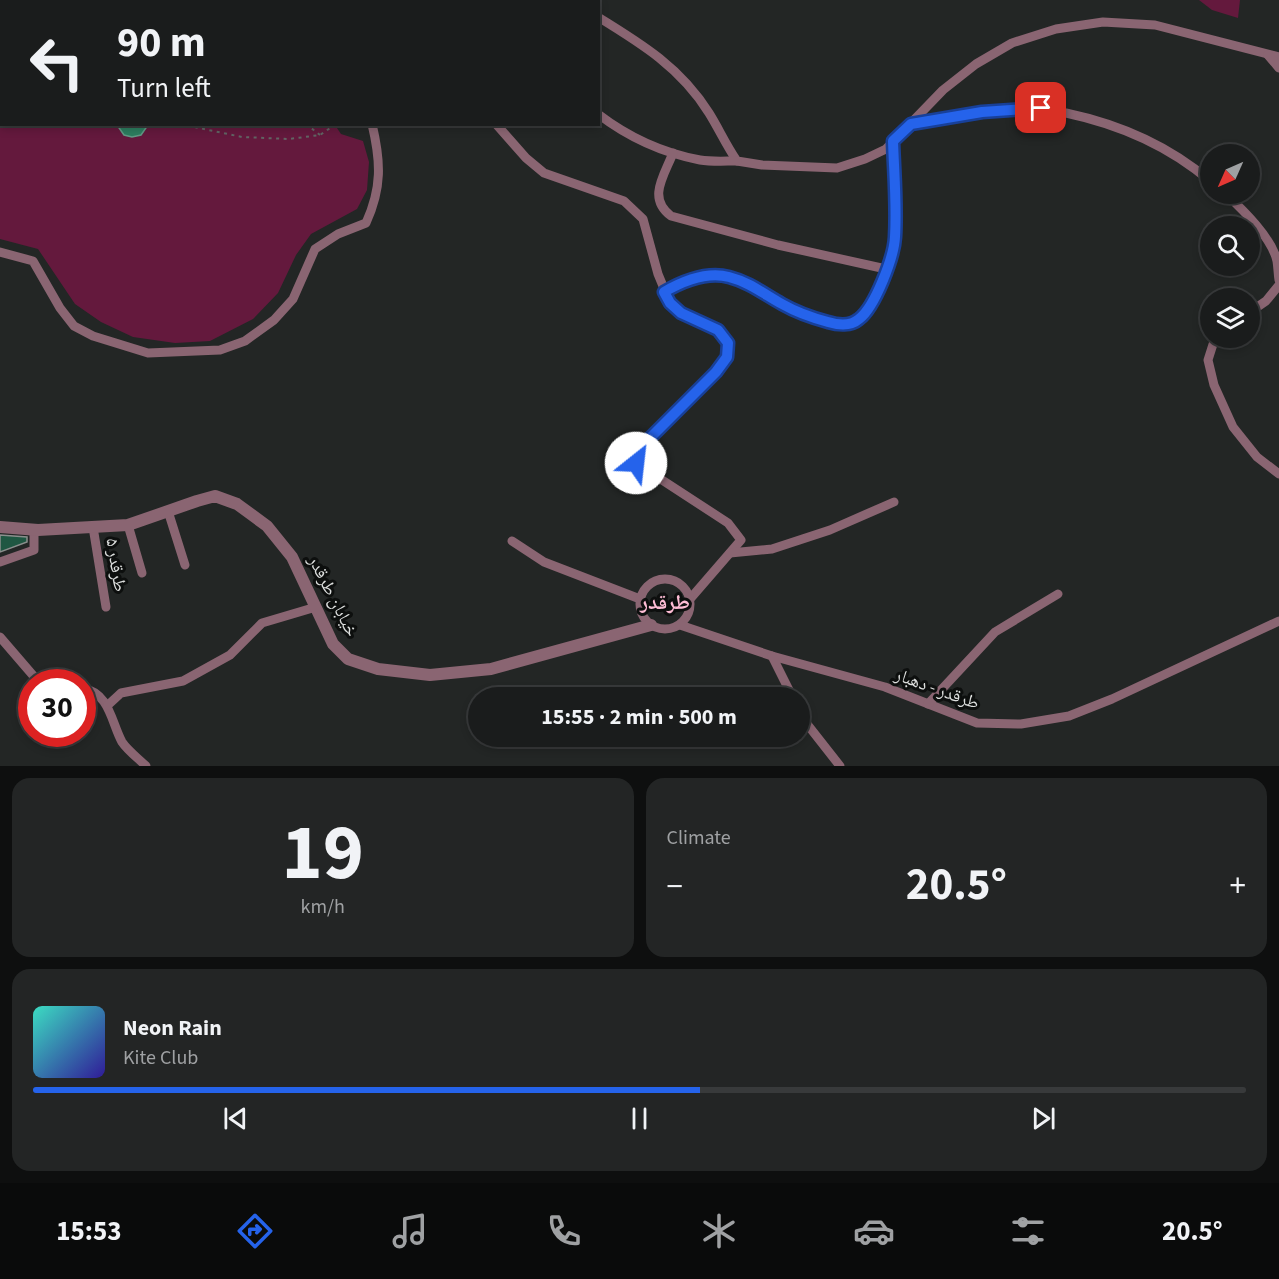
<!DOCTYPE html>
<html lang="en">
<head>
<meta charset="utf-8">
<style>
	body { margin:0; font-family:"Source Sans 3","Noto Naskh Arabic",sans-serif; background:#232525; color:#f1f3f6; height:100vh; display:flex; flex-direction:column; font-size:22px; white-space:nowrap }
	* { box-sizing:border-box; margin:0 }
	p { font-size:20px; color:#9fa1a3 }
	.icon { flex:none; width:33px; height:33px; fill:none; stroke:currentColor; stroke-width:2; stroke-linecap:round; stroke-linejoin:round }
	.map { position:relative; height:766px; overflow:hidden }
	.details { display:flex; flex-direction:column; gap:12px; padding:12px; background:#0e0f0f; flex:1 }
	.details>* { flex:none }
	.guide { position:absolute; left:0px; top:0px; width:600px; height:126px; box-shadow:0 3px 9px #0003,0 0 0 2px #383a3b; background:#1a1c1c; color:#f1f3f6; overflow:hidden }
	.needle { width:39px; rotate:225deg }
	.tools { position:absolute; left:1200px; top:144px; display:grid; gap:12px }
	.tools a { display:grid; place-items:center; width:60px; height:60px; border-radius:50%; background:#1a1c1c; box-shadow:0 3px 9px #0003,0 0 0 2px #383a3b; font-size:30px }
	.speed { position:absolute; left:18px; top:669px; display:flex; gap:12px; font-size:30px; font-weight:700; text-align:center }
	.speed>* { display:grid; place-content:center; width:78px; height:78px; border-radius:50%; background:#1a1c1c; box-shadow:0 3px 9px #0003,0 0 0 2px #383a3b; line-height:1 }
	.speed .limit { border:9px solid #d22; background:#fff; color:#111 }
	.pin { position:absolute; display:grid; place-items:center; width:51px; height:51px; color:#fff; margin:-26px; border-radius:12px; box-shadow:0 3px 9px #0006 }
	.me { position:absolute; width:66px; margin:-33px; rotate:29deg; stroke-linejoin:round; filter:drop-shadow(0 0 4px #0008) }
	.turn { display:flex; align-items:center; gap:21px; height:126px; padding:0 18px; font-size:27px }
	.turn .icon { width:78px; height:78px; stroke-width:2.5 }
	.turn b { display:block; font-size:42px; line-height:51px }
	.big { font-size:45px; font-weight:700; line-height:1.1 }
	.details .card { flex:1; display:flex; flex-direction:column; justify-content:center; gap:9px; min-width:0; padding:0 21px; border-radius:18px; background:#232525 }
	.details .dial { align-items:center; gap:0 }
	.dial b { font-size:78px; line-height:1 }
	.song { display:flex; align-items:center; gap:18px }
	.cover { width:72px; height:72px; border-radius:9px; background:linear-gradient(135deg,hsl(170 70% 55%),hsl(250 70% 35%)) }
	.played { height:6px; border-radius:3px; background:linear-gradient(90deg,#2563eb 55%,#383a3b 55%) }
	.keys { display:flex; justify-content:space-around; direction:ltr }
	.heat { display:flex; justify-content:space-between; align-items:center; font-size:33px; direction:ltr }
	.details .tiles { flex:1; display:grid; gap:12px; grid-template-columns:1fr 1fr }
	.card:last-child { grid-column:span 2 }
	.trip { position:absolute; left:468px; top:687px; width:342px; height:60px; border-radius:30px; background:#1a1c1c; box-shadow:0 3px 9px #0003,0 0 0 2px #383a3b; font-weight:700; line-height:60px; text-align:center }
	.dock { display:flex; height:96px; justify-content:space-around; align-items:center; background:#0a0b0b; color:#9fa1a3 }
	.dock .icon { width:42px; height:42px }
	.dock .active { color:#2563eb }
	.dock b { font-size:27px; color:#f1f3f6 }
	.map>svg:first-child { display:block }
	.green { fill:#64193d }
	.water { fill:#2c7d5f; stroke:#619a85; stroke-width:1.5 }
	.building { fill:#1f5742; stroke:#8a8e8c; stroke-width:1.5 }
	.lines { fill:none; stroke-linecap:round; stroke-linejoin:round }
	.path { stroke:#616463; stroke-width:2; stroke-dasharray:3 4.5; stroke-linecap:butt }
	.minor { stroke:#8a6572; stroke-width:9 }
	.tertiary { stroke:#8a6572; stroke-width:12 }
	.route-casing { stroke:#184099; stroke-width:15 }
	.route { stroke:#2563eb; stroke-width:10 }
	.labels { text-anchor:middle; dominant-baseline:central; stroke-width:6; stroke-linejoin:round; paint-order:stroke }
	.street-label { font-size:18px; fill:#dcdedd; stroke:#0d0f0e }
	.quarter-label { font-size:21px; font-weight:bold; fill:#febdd5; stroke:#0d0f0e }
</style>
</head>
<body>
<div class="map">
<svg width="1279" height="766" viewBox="0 0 1279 766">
	<rect width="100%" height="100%" fill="#232625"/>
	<!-- green -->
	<g class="green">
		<path d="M0,0L139,1L2,2V124L335,125L341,134L363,141L369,162L367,190L357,209L311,234L296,255L278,293L253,319L210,341L175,343L133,337L101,322L75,304L38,249L0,239Z"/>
		<path d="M1199,0H1240L1238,18L1212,10Z"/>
	</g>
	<!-- water -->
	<path class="water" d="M117,125V124L148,125L141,135L132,137L124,135Z"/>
	<!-- building -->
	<path class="building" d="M0,535L27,537V542L0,552Z"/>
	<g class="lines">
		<!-- path -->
		<g class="path">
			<path d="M9,0L10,2"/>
			<path d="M83,0L84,2"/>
			<path d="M0,64L2,65"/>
			<path d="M180,124L242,137L289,139L320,135L336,124"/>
			<path d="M306,124L320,135"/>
		</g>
		<!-- minor -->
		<g class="minor">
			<path d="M154,0L156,2"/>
			<path d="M310,0L311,2"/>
			<path d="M575,0L577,2"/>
			<path d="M404,2L406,0"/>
			<path d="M598,17C642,44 681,68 709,113C719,129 726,145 737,161L762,165L837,168L865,159L886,149L943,90L976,64L1012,43L1056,29L1103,22L1155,25L1279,57"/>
			<path d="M1268,55L1279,68"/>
			<path d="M598,114C628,137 663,153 700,160C712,162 725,161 737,161"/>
			<path d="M496,124L526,158L544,173L624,201L643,219L658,274L670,303L681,313L718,330L728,343L727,357L715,372L635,453L636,463L728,523L741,540L690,599"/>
			<path d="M911,124C953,117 996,108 1039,108C1048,108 1057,112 1066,113C1118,124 1169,146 1210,181"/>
			<path d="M673,153C664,176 647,198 671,216L778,245L886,269"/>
			<path d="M1226,194C1243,210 1272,238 1277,261C1278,267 1278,274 1279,280"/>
			<path d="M0,252L33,261L60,308L74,326L93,336L148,353L220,350L245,341L274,320L293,299L315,249L338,234L366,223C382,188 381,162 372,124"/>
			<path d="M664,292C683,281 706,271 729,277C748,282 764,294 782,304C796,312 813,318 828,322C838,325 851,326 859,319C874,307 894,257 895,237C897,205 894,173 893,141"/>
			<path d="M1250,312L1266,301L1279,285"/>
			<path d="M1215,338L1208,360L1214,385L1233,427L1257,457L1279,474"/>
			<path d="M168,511L185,565"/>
			<path d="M128,525L142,573"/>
			<path d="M93,527L106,607"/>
			<path d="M512,541L544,562L640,599"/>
			<path d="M730,553L772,549L830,530L894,502"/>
			<path d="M0,562L34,550V530"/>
			<circle cx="665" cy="604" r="25"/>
			<path d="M680,625L772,656L885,687L977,723L1021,724L1069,716L1112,699L1279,621"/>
			<path d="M0,637L37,680L51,682"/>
			<path d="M772,656L793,698"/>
			<path d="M82,688C110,693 111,722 122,742C128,751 139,759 146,766"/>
			<path d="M928,704L995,632L1058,594"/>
			<path d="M108,705L121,693L183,681L230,655L262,623L316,607"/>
			<path d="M800,710L807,724L840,766"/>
		</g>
		<!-- tertiary -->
		<path class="tertiary" d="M0,527L38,530L128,525L197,501L215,496L237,504L267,526L292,557L333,644L348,659L378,669L430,675L491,669L651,625"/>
	</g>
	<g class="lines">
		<!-- route casing -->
		<g class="route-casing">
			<path id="route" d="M636,463L635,453L716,372L727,357L728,343L718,330L681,313L670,303L664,292C683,281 706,271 729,277C749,282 764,294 782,304C796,312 813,318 828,322C838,325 851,326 859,319C875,307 894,257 895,237C897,205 894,173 893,141L911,124L982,112L1041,108"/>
		</g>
		<!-- route -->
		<use href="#route" class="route"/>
	</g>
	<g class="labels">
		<!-- street labels -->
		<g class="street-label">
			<text transform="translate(116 565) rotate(81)">طرقدر ۵</text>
			<text transform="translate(333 596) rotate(63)">خیابان طرقدر</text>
			<text transform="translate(937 689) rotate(20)">طرقدر - دهبار</text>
		</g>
		<!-- quarter labels -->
		<g class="quarter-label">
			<text x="665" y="602">طرقدر</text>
		</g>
	</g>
</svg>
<div class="tools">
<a><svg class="needle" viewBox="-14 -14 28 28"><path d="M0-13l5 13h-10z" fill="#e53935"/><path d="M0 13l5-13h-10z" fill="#9fa1a3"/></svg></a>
<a><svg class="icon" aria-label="search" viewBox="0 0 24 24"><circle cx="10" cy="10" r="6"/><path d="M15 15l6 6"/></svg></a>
<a><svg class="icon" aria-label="layers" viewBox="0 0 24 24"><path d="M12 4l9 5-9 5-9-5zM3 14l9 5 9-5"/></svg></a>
</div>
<div class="speed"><div class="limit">30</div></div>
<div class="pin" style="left:1041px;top:108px;background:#d93025"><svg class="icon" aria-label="arrive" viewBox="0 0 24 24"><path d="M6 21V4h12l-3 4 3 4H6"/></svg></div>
<svg class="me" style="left:636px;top:463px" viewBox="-20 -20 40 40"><circle r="19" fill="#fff"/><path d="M0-13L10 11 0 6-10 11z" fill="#2563eb"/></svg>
<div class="trip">15:55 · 2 min · 500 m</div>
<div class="guide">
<div class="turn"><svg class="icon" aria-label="left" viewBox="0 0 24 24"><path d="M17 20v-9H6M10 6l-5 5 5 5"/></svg><div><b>90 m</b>Turn left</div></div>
</div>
</div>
<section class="details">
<div class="tiles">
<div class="card dial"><b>19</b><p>km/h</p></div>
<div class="card"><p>Climate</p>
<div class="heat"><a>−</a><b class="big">20.5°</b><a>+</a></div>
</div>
<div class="card">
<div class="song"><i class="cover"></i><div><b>Neon Rain</b><p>Kite Club</p></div></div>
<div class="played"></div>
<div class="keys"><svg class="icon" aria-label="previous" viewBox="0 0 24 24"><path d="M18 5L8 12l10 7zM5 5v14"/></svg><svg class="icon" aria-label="pause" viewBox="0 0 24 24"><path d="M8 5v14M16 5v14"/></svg><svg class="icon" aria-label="next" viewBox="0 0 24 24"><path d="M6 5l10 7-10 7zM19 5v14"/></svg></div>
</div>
</div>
</section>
<nav class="dock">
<b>15:53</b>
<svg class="icon active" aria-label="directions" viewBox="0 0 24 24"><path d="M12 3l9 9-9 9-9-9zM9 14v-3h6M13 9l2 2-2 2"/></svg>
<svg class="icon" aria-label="music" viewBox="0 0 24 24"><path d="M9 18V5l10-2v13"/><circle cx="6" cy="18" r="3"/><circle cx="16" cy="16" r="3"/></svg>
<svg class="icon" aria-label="phone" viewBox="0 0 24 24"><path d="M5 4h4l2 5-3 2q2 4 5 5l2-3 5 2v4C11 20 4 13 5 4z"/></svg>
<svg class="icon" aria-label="climate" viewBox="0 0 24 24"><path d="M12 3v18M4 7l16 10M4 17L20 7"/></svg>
<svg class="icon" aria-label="car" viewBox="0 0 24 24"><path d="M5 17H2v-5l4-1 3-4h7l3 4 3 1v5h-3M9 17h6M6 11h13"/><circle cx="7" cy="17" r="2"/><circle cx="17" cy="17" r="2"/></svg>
<svg class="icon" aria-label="filters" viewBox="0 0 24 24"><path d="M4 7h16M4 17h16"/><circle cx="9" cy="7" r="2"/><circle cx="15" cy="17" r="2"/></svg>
<b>20.5°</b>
</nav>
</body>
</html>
